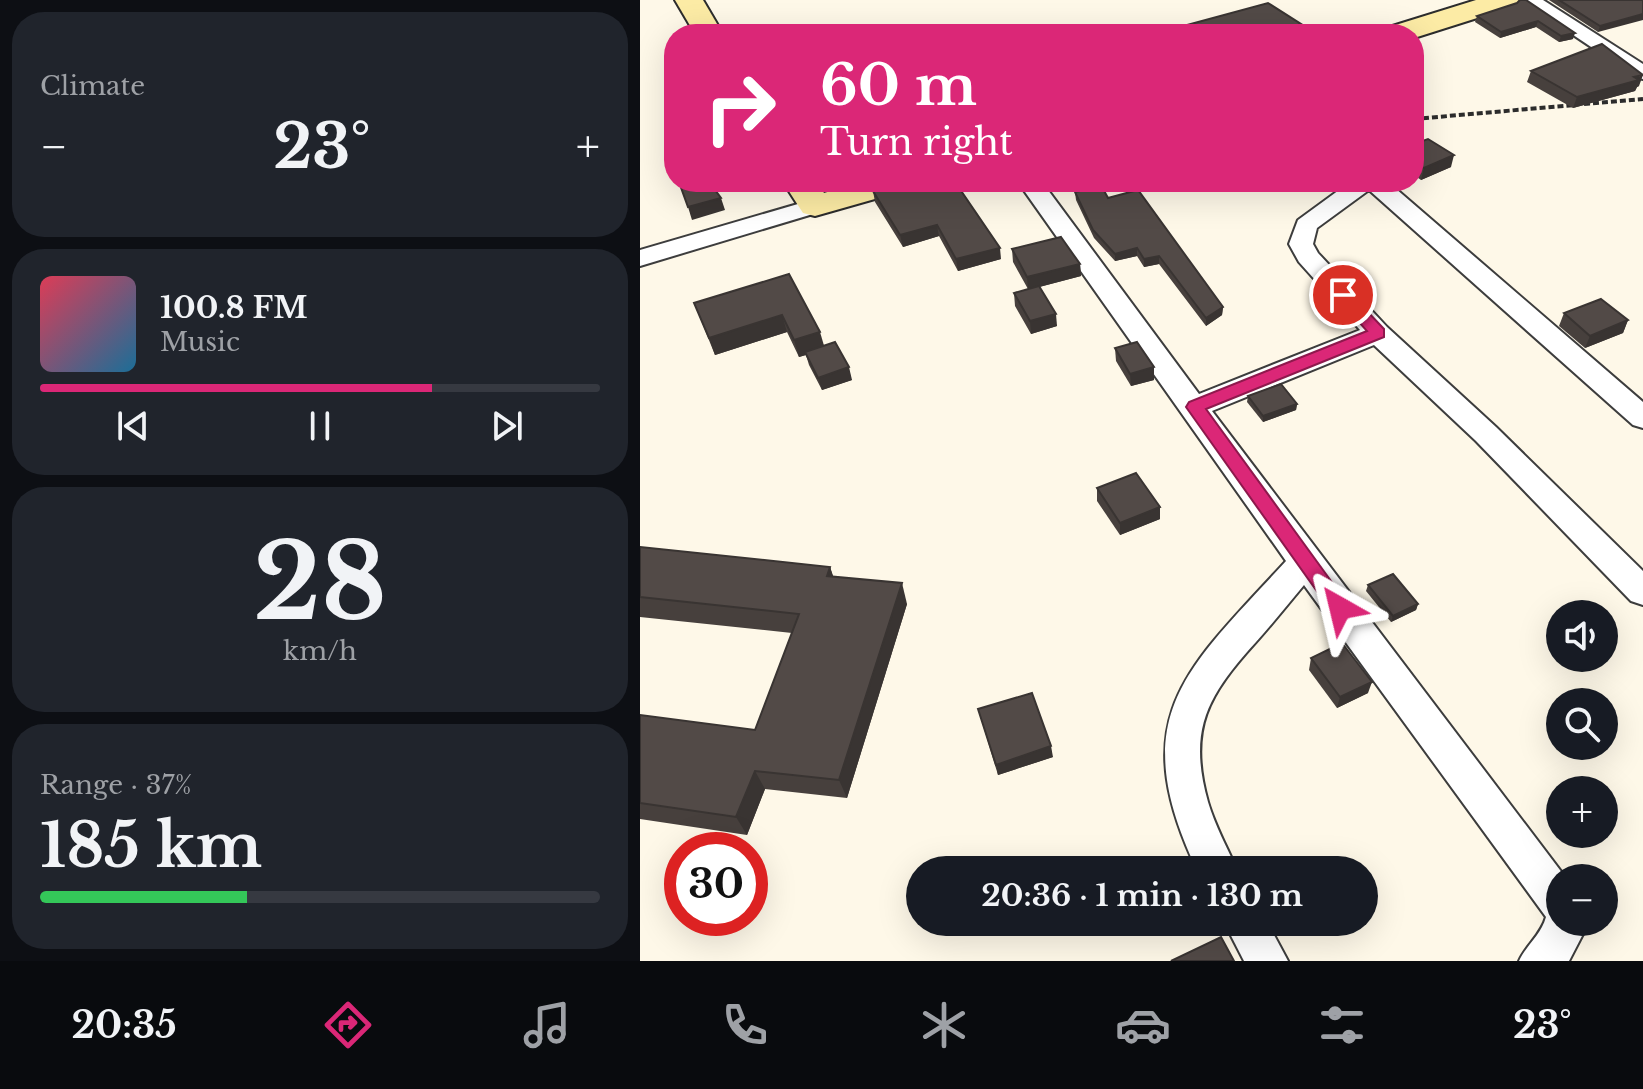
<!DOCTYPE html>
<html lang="en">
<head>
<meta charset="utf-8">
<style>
	body { margin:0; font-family:"Libre Baskerville",serif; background:#20242c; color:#f1f3f6; height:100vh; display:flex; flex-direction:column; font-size:30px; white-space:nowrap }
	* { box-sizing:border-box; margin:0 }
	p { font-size:26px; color:#9ea1a6 }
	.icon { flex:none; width:44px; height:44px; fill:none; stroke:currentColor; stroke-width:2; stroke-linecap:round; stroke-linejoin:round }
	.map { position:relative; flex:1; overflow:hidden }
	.side { display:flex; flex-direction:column; gap:12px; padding:12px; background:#0d0f14; width:640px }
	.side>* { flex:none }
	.top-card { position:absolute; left:24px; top:24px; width:760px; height:168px; border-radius:32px; box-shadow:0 8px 32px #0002; background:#db2777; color:#fff; overflow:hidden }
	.buttons { position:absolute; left:906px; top:600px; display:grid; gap:16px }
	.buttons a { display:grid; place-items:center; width:72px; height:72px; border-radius:50%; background:#171b24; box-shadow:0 8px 32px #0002; font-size:40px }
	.speed { position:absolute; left:24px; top:832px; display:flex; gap:16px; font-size:40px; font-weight:700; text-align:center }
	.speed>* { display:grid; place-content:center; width:104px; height:104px; border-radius:50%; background:#171b24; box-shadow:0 8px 32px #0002; line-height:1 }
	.speed .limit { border:12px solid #d22; background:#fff; color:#111 }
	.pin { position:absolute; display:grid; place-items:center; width:68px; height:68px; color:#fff; margin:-34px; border:4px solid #fff; border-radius:50%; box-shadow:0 2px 8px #0007 }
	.me { position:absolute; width:88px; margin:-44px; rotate:323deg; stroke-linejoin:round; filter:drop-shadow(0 0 6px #0008) }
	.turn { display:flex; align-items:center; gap:28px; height:168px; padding:0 24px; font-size:36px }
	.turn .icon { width:104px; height:104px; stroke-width:2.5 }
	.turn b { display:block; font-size:56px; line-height:68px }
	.big { font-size:60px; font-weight:800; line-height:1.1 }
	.side .widget { flex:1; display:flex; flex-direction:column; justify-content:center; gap:12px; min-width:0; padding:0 28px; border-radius:32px; background:#20242c }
	.side .dial { align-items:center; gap:0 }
	.dial b { font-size:104px; line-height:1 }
	.song { display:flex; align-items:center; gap:24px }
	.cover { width:96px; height:96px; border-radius:12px; background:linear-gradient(135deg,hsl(350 70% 55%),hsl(200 70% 35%)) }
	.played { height:8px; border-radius:4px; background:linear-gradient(90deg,#db2777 70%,#363941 70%) }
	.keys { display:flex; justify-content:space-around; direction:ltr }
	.heat { display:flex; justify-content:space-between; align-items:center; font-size:44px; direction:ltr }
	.charge { height:12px; border-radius:6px; background:linear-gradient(90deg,#34c759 37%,#363941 0) }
	.trip { position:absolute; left:266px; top:856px; width:472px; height:80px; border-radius:40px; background:#171b24; box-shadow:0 8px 32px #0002; font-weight:800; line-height:80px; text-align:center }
	.tab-bar { display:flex; height:128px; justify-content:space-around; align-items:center; background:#090b0e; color:#9ea1a6 }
	.tab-bar .icon { width:56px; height:56px }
	.tab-bar .current { color:#db2777 }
	.tab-bar b { font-size:36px; color:#f1f3f6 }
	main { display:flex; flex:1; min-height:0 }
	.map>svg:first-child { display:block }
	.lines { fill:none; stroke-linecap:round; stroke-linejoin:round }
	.street-casing { stroke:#3d3d3d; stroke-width:4 }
	.secondary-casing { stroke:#2c2c2c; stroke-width:4 }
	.path { stroke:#2c2c2c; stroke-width:4; stroke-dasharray:6 3; stroke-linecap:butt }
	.street { fill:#fff; fill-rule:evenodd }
	.secondary { fill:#fceba5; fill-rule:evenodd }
	.wall { fill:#47403d }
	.shaded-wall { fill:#393432 }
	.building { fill:#524a47; stroke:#393432; stroke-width:2 }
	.route { fill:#db2777; stroke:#8e194d; stroke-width:2 }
</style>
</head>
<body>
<main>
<section class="side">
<div class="widget"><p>Climate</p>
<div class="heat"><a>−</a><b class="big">23°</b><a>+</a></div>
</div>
<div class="widget">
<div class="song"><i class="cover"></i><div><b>100.8 FM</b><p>Music</p></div></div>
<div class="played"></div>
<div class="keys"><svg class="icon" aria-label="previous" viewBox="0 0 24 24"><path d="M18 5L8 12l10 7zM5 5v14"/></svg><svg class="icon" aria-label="pause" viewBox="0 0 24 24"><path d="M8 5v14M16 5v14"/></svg><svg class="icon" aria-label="next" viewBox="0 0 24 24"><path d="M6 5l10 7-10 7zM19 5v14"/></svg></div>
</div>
<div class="widget dial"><b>28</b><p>km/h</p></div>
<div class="widget"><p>Range · 37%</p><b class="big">185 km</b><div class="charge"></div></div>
</section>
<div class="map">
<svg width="1003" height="961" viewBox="0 0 1003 961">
	<rect width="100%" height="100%" fill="#fef8e8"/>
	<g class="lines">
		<!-- street casing -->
		<g class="street-casing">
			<g id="street">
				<path d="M881,0H903L1003,64V79L996,77Z"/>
				<path d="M378,182H402L559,394L720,330L659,262L649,244L658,220L710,182H748L1003,402V428L993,425L729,190L677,228L673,244L678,253L747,327L856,427L1003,571V605L991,601L836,441L734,345L572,411L926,878H920V922H944L943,934L929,961H879C887,944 901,935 906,917L664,585C648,604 633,623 616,642C569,694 547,728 568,802C575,826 587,847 597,870H557C484,716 546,670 646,561Z"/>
				<path d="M175,199L183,201L187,206L183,211L0,266V250Z"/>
				<path d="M584,922H627L648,961H604Z"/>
			</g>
		</g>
		<!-- secondary casing -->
		<g class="secondary-casing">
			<g id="secondary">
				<path d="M35,0H63L83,34H55Z"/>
				<path d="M836,0H879L875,6L774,38V34H742L746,28Z"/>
				<path d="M143,182H177L184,193L221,182H275L270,189L175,216L163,213Z"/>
			</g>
		</g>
		<!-- path -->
		<g class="path">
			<path d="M944,104L1003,99"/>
			<path d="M774,119L934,105"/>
		</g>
		<!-- street -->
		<use href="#street" class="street"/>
		<!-- secondary -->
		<use href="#secondary" class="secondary"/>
	</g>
	<!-- wall -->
	<g class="wall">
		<path d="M909,0H1003L958,32Z"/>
		<path d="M877,3L933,39L919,42L896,27L860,38L835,22L837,16Z"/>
		<path d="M547,25L660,34H546Z"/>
		<path d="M891,71L999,86L997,87L995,91L933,108L887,82Z"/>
		<path d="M774,144L811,167L781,180L774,175Z"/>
		<path d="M233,191L361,259L318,271L299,236L263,247L235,202Z"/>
		<path d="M435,192L468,198L583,307L582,315L566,326L519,264L504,267L497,256L475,261L454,238L436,200Z"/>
		<path d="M372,249L440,264L441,276L399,287L417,326L391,334L375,306L374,293L388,289L373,262Z"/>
		<path d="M149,274L184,346L212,380L182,390L169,365L166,355L159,357L147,332L75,355L54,303Z"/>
		<path d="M924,313L988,320L983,333L945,348L919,326Z"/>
		<path d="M475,348L514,380L491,386L476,361Z"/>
		<path d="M608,396L657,404L656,410L623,422L607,402Z"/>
		<path d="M457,488L520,519L480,535L457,501Z"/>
		<path d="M0,547L190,567L193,576L267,604L207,798L125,789L107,835L0,819V715L115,730L152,633L0,617Z"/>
		<path d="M728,585L778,604L776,610L751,622L726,591Z"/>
		<path d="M671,658L728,693L697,708L669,670Z"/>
		<path d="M338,709L413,757L358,775Z"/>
	</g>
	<!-- shaded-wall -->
	<g class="shaded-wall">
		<path d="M1003,14V20L958,32L960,26Z"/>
		<path d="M898,21L896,27L860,38L861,32Z"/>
		<path d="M661,24L660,34H628Z"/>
		<path d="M935,33L933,39L919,42L921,36Z"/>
		<path d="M1003,75L999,86L997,87L995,91L933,108L937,97Z"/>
		<path d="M814,155L811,167L781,180L784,168Z"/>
		<path d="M81,198L85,210L52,220L48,207Z"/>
		<path d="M297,225L299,236L263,247L260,235Z"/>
		<path d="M360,248L361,259L318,271L316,259Z"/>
		<path d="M497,248V256L475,261V254Z"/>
		<path d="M519,256V264L504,267V259Z"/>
		<path d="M440,264L441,276L388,290L387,277Z"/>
		<path d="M583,307L582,315L566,326V318Z"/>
		<path d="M416,314L417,326L391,334L390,321Z"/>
		<path d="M142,315L147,332L75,355L69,338Z"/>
		<path d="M988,320L983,333L945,348L950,336Z"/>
		<path d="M180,332L185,349L159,357L154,340Z"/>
		<path d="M209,367L212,380L182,390L178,378Z"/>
		<path d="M514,367V380L491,386L490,374Z"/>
		<path d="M657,404L656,410L623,422V416Z"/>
		<path d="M520,507V519L480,535V523Z"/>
		<path d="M190,567L197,588L187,576Z"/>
		<path d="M262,583L267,604L207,798L199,780Z"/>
		<path d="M778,604L776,610L751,622L753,616Z"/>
		<path d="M732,682L728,693L697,708L700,697Z"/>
		<path d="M411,746L413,757L358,775L356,765Z"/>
		<path d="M115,771L125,789L107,835L96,817Z"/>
	</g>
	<!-- building -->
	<g class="building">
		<path d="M880,0H886L935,33L921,36L898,21L861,32L837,16L877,3Z"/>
		<path d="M919,0H1003V14L960,26Z"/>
		<path d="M628,3L661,24L628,34H557L547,25Z"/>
		<path d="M962,44L1003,75L994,77L999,80L937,97L891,71Z"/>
		<path d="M788,139L814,155L784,168L774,161V144Z"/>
		<path d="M39,182H69L81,198L48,207Z"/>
		<path d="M259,182H315L360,248L316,259L297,225L260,235L233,191Z"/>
		<path d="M462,187L468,198L498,190L583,307L566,318L519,256L504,259L497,248L475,254L453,230L435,192Z"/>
		<path d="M421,237L440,264L387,277L372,249Z"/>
		<path d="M149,274L180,332L154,340L142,315L69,338L54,303Z"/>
		<path d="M399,286L416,314L390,321L374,293Z"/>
		<path d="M961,299L988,320L950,336L924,313Z"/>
		<path d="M195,342L209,367L178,378L165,352Z"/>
		<path d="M497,342L514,367L490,374L475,348Z"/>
		<path d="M641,384L657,404L623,416L608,396Z"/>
		<path d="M496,473L520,507L480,523L457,488Z"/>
		<path d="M0,547L190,567L187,576L262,583L199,780L115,771L96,817L0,803V715L115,730L159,614L0,597Z"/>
		<path d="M753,574L778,604L753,616L728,585Z"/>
		<path d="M702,643L732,682L700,697L671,658Z"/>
		<path d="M392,693L411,746L356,765L338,709Z"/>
		<path d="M581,937L594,961H531Z"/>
	</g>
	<!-- route -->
	<path class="route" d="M703,290L709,292L744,329V337L566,409L707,603L710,608L707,614L700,617L693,614L546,407L549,402L727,331L695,295Z"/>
</svg>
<div class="buttons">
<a><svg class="icon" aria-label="sound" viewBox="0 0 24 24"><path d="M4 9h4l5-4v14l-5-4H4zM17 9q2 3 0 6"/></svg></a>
<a><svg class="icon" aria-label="search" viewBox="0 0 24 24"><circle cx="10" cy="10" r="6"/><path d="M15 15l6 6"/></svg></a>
<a>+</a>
<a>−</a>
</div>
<div class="speed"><div class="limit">30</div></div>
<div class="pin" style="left:703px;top:295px;background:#d93025"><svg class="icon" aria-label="arrive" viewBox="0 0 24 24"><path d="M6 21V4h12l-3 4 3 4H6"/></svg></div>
<svg class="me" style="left:700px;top:608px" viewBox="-20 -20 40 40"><path d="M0-17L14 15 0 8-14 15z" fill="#db2777" stroke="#fff" stroke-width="4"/></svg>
<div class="trip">20:36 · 1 min · 130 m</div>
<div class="top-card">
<div class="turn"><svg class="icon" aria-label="right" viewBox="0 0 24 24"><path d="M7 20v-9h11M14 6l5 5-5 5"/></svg><div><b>60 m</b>Turn right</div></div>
</div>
</div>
</main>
<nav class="tab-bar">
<b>20:35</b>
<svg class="icon current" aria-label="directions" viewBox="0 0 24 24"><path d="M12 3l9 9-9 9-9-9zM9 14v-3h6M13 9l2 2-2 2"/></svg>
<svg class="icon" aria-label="music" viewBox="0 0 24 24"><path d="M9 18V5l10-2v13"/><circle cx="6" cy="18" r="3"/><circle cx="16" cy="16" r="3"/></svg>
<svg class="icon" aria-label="phone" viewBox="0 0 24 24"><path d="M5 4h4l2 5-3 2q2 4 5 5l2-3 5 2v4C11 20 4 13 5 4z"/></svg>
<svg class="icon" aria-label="climate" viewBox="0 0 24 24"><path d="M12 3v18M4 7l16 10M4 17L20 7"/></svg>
<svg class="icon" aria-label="car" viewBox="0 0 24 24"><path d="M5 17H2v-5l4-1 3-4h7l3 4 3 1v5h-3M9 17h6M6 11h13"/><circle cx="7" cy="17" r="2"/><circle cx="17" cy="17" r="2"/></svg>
<svg class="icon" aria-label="filters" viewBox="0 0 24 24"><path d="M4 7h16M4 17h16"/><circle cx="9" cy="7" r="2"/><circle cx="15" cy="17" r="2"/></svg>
<b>23°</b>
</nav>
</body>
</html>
